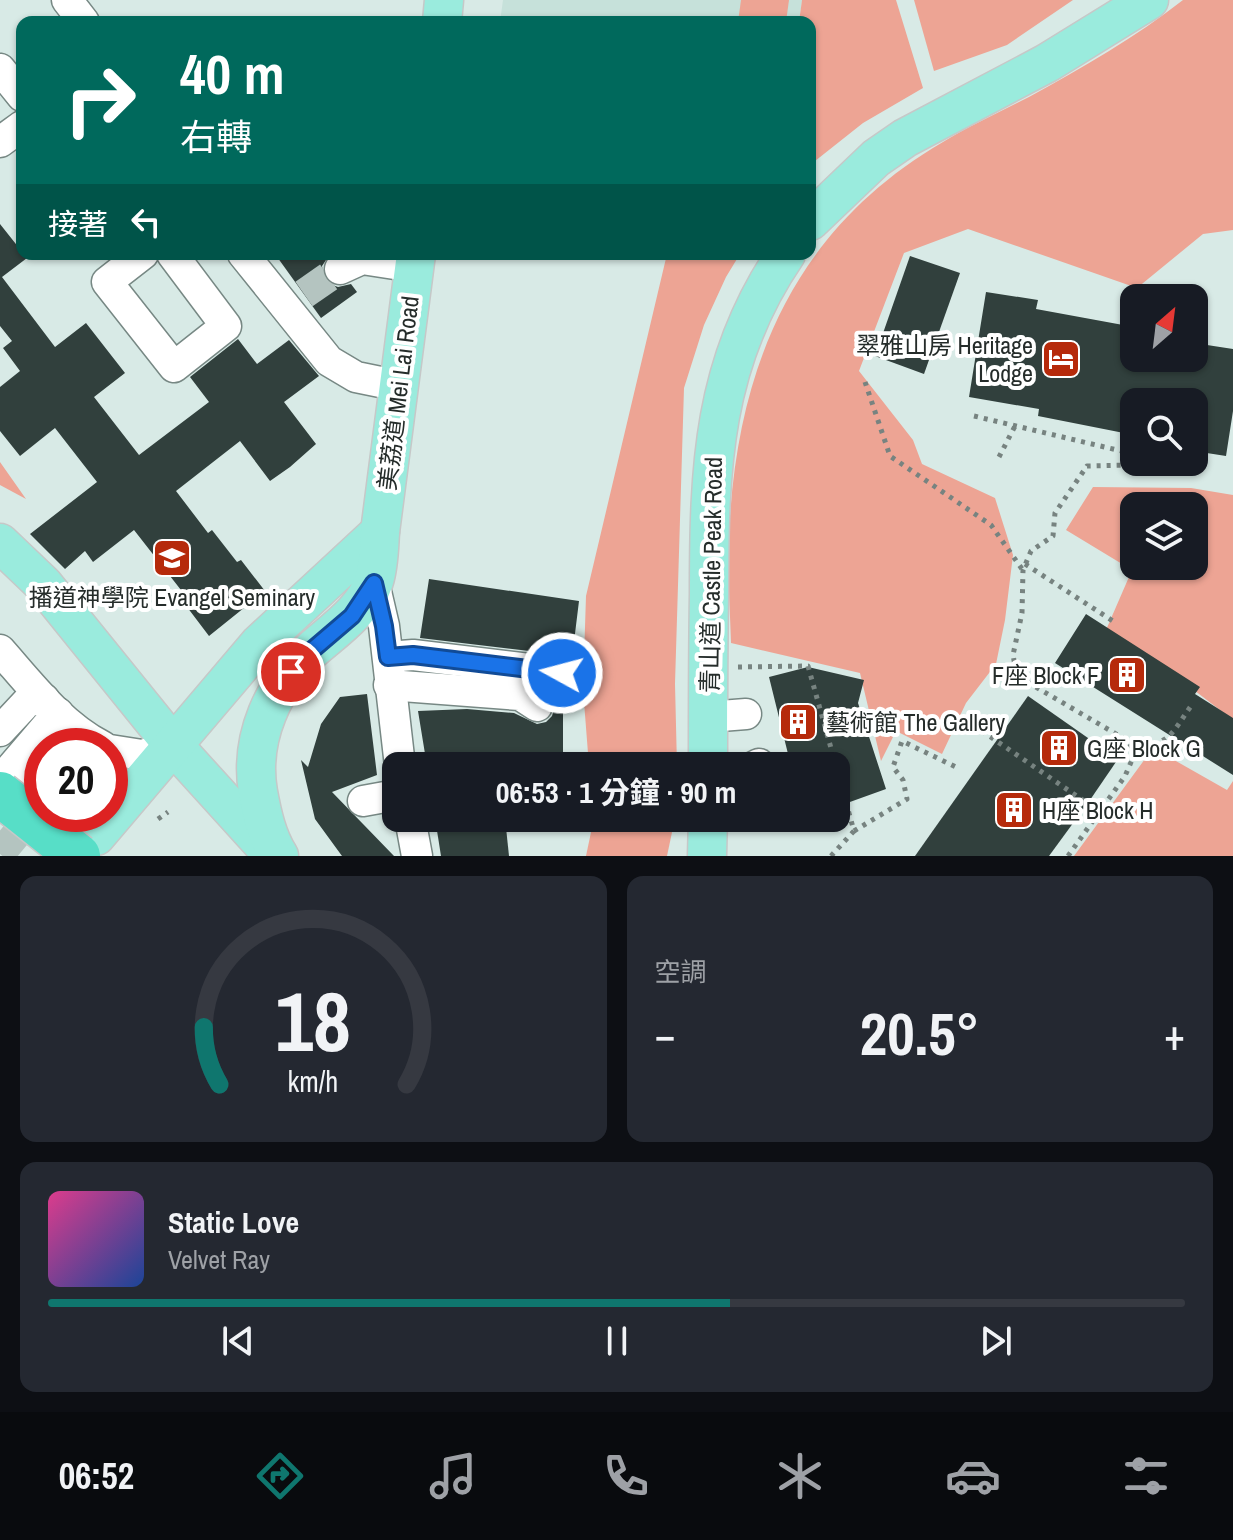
<!DOCTYPE html>
<html lang="zh-TW">
<head>
<meta charset="utf-8">
<style>
	body { margin:0; font-family:"Archivo Narrow","Noto Sans TC",sans-serif; background:#242831; color:#f1f3f6; height:100vh; display:flex; flex-direction:column; font-size:30px; white-space:nowrap }
	* { box-sizing:border-box; margin:0 }
	p { font-size:26px; color:#9ea1a6 }
	.icon { flex:none; width:44px; height:44px; fill:none; stroke:currentColor; stroke-width:2; stroke-linecap:round; stroke-linejoin:round }
	.map { position:relative; height:856px; overflow:hidden }
	.details { display:flex; flex-direction:column; gap:20px; padding:20px; background:#0d0f14; flex:1 }
	.details>* { flex:none }
	.guide { position:absolute; left:16px; top:16px; width:800px; height:244px; border-radius:16px; box-shadow:0 2px 6px #0004; background:#00695c; color:#fff; overflow:hidden }
	.needle { width:52px; rotate:28deg }
	.fabs { position:absolute; left:1120px; top:284px; display:grid; gap:16px }
	.fabs a { display:grid; place-items:center; width:88px; height:88px; border-radius:16px; background:#171b24; box-shadow:0 2px 6px #0004; font-size:40px }
	.speed { position:absolute; left:24px; top:728px; display:flex; gap:16px; font-size:40px; font-weight:700; text-align:center }
	.speed>* { display:grid; place-content:center; width:104px; height:104px; border-radius:50%; background:#171b24; box-shadow:0 2px 6px #0004; line-height:1 }
	.speed .limit { border:12px solid #d22; background:#fff; color:#111 }
	.pin { position:absolute; display:grid; place-items:center; width:68px; height:68px; color:#fff; margin:-34px; border:4px solid #fff; border-radius:50%; box-shadow:0 2px 8px #0007 }
	.me { position:absolute; width:88px; margin:-44px; rotate:277deg; stroke-linejoin:round; filter:drop-shadow(0 0 6px #0008) }
	.turn { display:flex; align-items:center; gap:28px; height:168px; padding:0 32px; font-size:36px }
	.turn .icon { width:104px; height:104px; stroke-width:2.5 }
	.turn b { display:block; font-size:56px; line-height:68px }
	.then { display:flex; align-items:center; height:76px; padding:0 32px; background:#0003; gap:16px; font-size:30px }
	.big { font-size:60px; font-weight:700; line-height:1.1 }
	.details .card { flex:1; display:flex; flex-direction:column; justify-content:center; gap:12px; min-width:0; padding:0 28px; border-radius:16px; background:#242831 }
	.details .dial { align-items:center; gap:0 }
	.dial svg { height:208px; overflow:visible; fill:none; stroke:#363941; stroke-width:7; stroke-linecap:round; text-anchor:middle }
	.dial text { fill:#f1f3f6; stroke:none }
	.song { display:flex; align-items:center; gap:24px }
	.cover { width:96px; height:96px; border-radius:12px; background:linear-gradient(135deg,hsl(330 70% 55%),hsl(220 70% 35%)) }
	.played { height:8px; border-radius:4px; background:linear-gradient(90deg,#0f766e 60%,#363941 60%) }
	.keys { display:flex; justify-content:space-around; direction:ltr }
	.heat { display:flex; justify-content:space-between; align-items:center; font-size:44px; direction:ltr }
	.details .tiles { flex:1; display:grid; gap:20px; grid-template-columns:1fr 1fr }
	.card:last-child { grid-column:span 2 }
	.trip { position:absolute; left:382px; top:752px; width:468px; height:80px; border-radius:16px; background:#171b24; box-shadow:0 2px 6px #0004; font-weight:700; line-height:80px; text-align:center }
	.menu { display:flex; height:128px; justify-content:space-around; align-items:center; background:#090b0e; color:#9ea1a6 }
	.menu .icon { width:56px; height:56px }
	.menu .selected { color:#0f766e }
	.menu b { font-size:36px; color:#f1f3f6 }
	.map>svg:first-child { display:block }
	.built { fill:#c6e1da }
	.green { fill:#eda494; fill-rule:evenodd }
	.building { fill:#31403d }
	.lines { fill:none; stroke-linecap:round; stroke-linejoin:round }
	.minor-tunnel { stroke:#b4c4c0; stroke-width:30; stroke-dasharray:30 15; stroke-linecap:butt }
	.minor-casing { stroke:#778884; stroke-width:33 }
	.major-casing { stroke:#c6c8c8; stroke-width:41 }
	.path { stroke:#778380; stroke-width:5; stroke-dasharray:4 6; stroke-linecap:butt }
	.minor { stroke:#fff; stroke-width:30 }
	.major { stroke:#9aebdd; stroke-width:38 }
	.highway-bridge-casing { stroke:#c6c8c8; stroke-width:47; stroke-linecap:butt }
	.highway-bridge { stroke:#57dec7; stroke-width:44 }
	.route-casing { stroke:#114b97; stroke-width:20 }
	.route { stroke:#1a73e8; stroke-width:14 }
	.labels { text-anchor:middle; dominant-baseline:central; stroke-width:8; stroke-linejoin:round; paint-order:stroke }
	.poi-label { font-size:24px; fill:#252c2a; stroke:#fff; text-anchor:start }
	.street-label { font-size:24px; fill:#252c2a; stroke:#fff }
</style>
</head>
<body>
<div class="map">
<svg width="1233" height="856" viewBox="0 0 1233 856">
	<rect width="100%" height="100%" fill="#d8eae6"/>
	<!-- built -->
	<path class="built" d="M503,0H802L799,22H500Z"/>
	<!-- green -->
	<g class="green">
		<path d="M741,0H789L786,22H738Z"/>
		<path d="M802,0H896L923,88L863,123L810,165V22H799Z"/>
		<path d="M914,0H1073L1007,45L934,71Z"/>
		<path d="M1183,0H1233V230L1203,234L1137,288L968,229L904,253L859,371L913,440L922,464L995,498L1013,555L1005,620L996,664L966,703L942,754L896,731L881,761L860,673L731,643C730,607 727,570 729,533C737,366 794,229 943,142C971,125 1000,112 1029,97C1082,68 1136,37 1183,0Z"/>
		<path d="M667,254H740L726,277L704,325L684,388L675,684L677,766H589L583,689L586,596Z"/>
		<path d="M0,461V462L26,499L0,485Z"/>
		<path d="M1093,487L1191,488L1233,495V720L1186,684L1106,630L1132,570L1066,530ZM1134,506H1194V566H1134Z"/>
		<path d="M1153,748L1227,790L1233,781V856H1074Z"/>
		<path d="M594,818H675L667,856H586Z"/>
	</g>
	<!-- building -->
	<g class="building">
		<path d="M0,224L27,258L2,277L55,347L86,323L125,373L94,397L139,455L209,402L190,377L238,339L257,364L289,340L319,376L284,402L316,444L290,467L270,481L240,441L176,491L208,533L212,530L237,562L241,560L265,591L209,636L184,603L188,599L134,530L93,562L85,551L65,569L30,534L97,482L55,428L20,456L0,431V387L20,371L3,348L12,341L0,326Z"/>
		<path d="M275,254H330L322,266L324,277L330,284L338,287L351,284L357,292L321,318Z"/>
		<path d="M910,256L960,273L924,374L875,356Z"/>
		<path d="M986,292L1038,300L1036,309L1134,327V358H1194V343L1233,349V411L1226,456L1194,451V402H1134V435L1038,416L1039,409L969,397Z"/>
		<path d="M429,579L579,601L572,658L564,655L420,638Z"/>
		<path d="M1086,614L1200,687L1195,694L1233,718V775L1055,663Z"/>
		<path d="M808,667L864,680L858,703L886,789L836,807V766H791L769,677Z"/>
		<path d="M367,694L377,775L332,792L394,856H342L315,819L301,760L308,767L321,724L340,697Z"/>
		<path d="M1028,696L1118,759L1090,800L1049,856H915Z"/>
		<path d="M563,705V766H427L418,711L467,709L514,713L537,724L546,722L552,716L555,706Z"/>
		<path d="M435,818H505L509,856H441Z"/>
	</g>
	<g class="lines">
		<!-- minor-tunnel -->
		<g class="minor-tunnel">
			<path d="M304,294L340,269"/>
			<path d="M0,854L42,803"/>
		</g>
		<!-- minor casing -->
		<g class="minor-casing">
			<g id="minor">
				<path d="M67,0L84,22"/>
				<path d="M0,69L22,96"/>
				<path d="M0,142L22,126"/>
				<path d="M143,254L107,282L174,367L226,326L172,254"/>
				<path d="M243,254L329,361L356,377L400,386"/>
				<path d="M340,269L362,259L414,267"/>
				<path d="M371,570L384,626L400,766"/>
				<path d="M0,650C30,684 61,725 102,746"/>
				<path d="M388,657L413,655L562,673"/>
				<path d="M389,685L520,695L537,706"/>
				<path d="M708,717L746,714"/>
				<path d="M0,731L28,701L44,699"/>
				<path d="M110,750L142,755L174,746"/>
				<path d="M755,766L759,764"/>
				<path d="M11,768L58,713"/>
				<path d="M29,784L42,768"/>
				<path d="M363,801L396,795"/>
				<path d="M410,818L417,856"/>
			</g>
		</g>
		<!-- major casing -->
		<g class="major-casing">
			<g id="major">
				<path d="M442,22L444,0"/>
				<path d="M810,221L876,158L905,138L1047,63L1149,0"/>
				<path d="M0,543L43,584L174,746L272,854"/>
				<path d="M708,766C708,709 708,652 709,594C709,469 712,362 786,254"/>
				<path d="M96,836L259,644L380,532"/>
				<path d="M279,856C267,837 262,814 258,792C249,738 273,685 313,649C336,629 364,610 374,581C379,565 379,548 380,532L416,254"/>
				<path d="M707,856L708,818"/>
			</g>
		</g>
		<!-- path -->
		<g class="path">
			<path d="M865,382L890,456L991,525L1022,569"/>
			<path d="M974,416L1134,454"/>
			<path d="M999,457L1015,426"/>
			<path d="M1025,564L1116,623"/>
			<path d="M738,667L808,666L836,766"/>
			<path d="M982,731L1100,812"/>
			<path d="M1133,746C1171,745 1171,734 1191,706"/>
			<path d="M158,819L168,812"/>
			<path d="M854,831L907,799L903,780L893,767L902,741L958,768"/>
			<path d="M831,856L854,831L836,767"/>
			<path d="M1068,856L1125,776L1135,753L1128,741L1017,676L1013,655L1022,613L1023,570L1031,551L1053,536L1055,513L1087,466L1179,464"/>
		</g>
		<!-- minor -->
		<use href="#minor" class="minor"/>
		<!-- major -->
		<use href="#major" class="major"/>
		<!-- highway-bridge casing -->
		<g class="highway-bridge-casing">
			<path id="highway-bridge" d="M0,794L78,856"/>
		</g>
		<!-- highway-bridge -->
		<use href="#highway-bridge" class="highway-bridge"/>
	</g>
	<g class="lines">
		<!-- route casing -->
		<g class="route-casing">
			<path id="route" d="M291,672L311,651L352,616L374,583L384,626L388,657L413,655L562,673"/>
		</g>
		<!-- route -->
		<use href="#route" class="route"/>
	</g>
	<!-- icons -->
	<defs>
		<g id="hotel-square" transform="scale(2)"><rect x="-9" y="-9" width="18" height="18" rx="4" fill="#b62a0b" stroke="#fff"/><path d="M-6-4.5h1.5V1H6V5H4.5V3h-9V5H-6ZM-4 0a1.8 1.8 0 1 1 3.6 0ZM.5 0V-2.5h3Q6-2.5 6 0Z" fill="#fff"/></g>
		<g id="university-square" transform="scale(2)"><rect x="-9" y="-9" width="18" height="18" rx="4" fill="#b62a0b" stroke="#fff"/><path d="M0-5L7-2L0 1L-7-2ZM-4 1L0 2.5L4 1V4Q0 6-4 4Z" fill="#fff"/></g>
		<g id="building-square" transform="scale(2)"><rect x="-9" y="-9" width="18" height="18" rx="4" fill="#b62a0b" stroke="#fff"/><path d="M-4-6H4V6H1V3H-1V6H-4ZM-2.5-4.3h1.7v1.8h-1.7ZM.8-4.3h1.7v1.8H.8ZM-2.5-1h1.7V.8h-1.7ZM.8-1h1.7V.8H.8Z" fill="#fff"/></g>
	</defs>
	<g fill-rule="evenodd">
		<use href="#hotel-square" x="1061" y="359"/>
		<use href="#university-square" x="172" y="558"/>
		<use href="#building-square" x="1127" y="675"/>
		<use href="#building-square" x="798" y="722"/>
		<use href="#building-square" x="1059" y="748"/>
		<use href="#building-square" x="1014" y="810"/>
	</g>
	<g class="labels">
		<!-- poi labels -->
		<g class="poi-label">
			<text x="1033" y="345" text-anchor="end">翠雅山房 Heritage<tspan x="1033" dy="28">Lodge</tspan></text>
			<text x="172" y="597" text-anchor="middle">播道神學院 Evangel Seminary</text>
			<text x="1099" y="675" text-anchor="end">F座 Block F</text>
			<text x="826" y="722">藝術館 The Gallery</text>
			<text x="1087" y="748">G座 Block G</text>
			<text x="1042" y="810">H座 Block H</text>
		</g>
		<!-- street labels -->
		<g class="street-label">
			<text transform="translate(398 393) rotate(-83)">美荔道 Mei Lai Road</text>
			<text transform="translate(711 575) rotate(-89)">青山道 Castle Peak Road</text>
		</g>
	</g>
</svg>
<div class="fabs">
<a><svg class="needle" viewBox="-14 -14 28 28"><path d="M0-13l5 13h-10z" fill="#e53935"/><path d="M0 13l5-13h-10z" fill="#9ea1a6"/></svg></a>
<a><svg class="icon" aria-label="search" viewBox="0 0 24 24"><circle cx="10" cy="10" r="6"/><path d="M15 15l6 6"/></svg></a>
<a><svg class="icon" aria-label="layers" viewBox="0 0 24 24"><path d="M12 4l9 5-9 5-9-5zM3 14l9 5 9-5"/></svg></a>
</div>
<div class="speed"><div class="limit">20</div></div>
<div class="pin" style="left:291px;top:672px;background:#d93025"><svg class="icon" aria-label="arrive" viewBox="0 0 24 24"><path d="M6 21V4h12l-3 4 3 4H6"/></svg></div>
<svg class="me" style="left:562px;top:673px" viewBox="-20 -20 40 40"><circle r="17" fill="#1a73e8" stroke="#fff" stroke-width="3"/><path d="M0-11L8 9 0 5-8 9z" fill="#fff"/></svg>
<div class="trip">06:53 · 1 分鐘 · 90 m</div>
<div class="guide">
<div class="turn"><svg class="icon" aria-label="right" viewBox="0 0 24 24"><path d="M7 20v-9h11M14 6l5 5-5 5"/></svg><div><b>40 m</b>右轉</div></div>
<div class="then">接著<svg class="icon" aria-label="left" viewBox="0 0 24 24"><path d="M17 20v-9H6M10 6l-5 5 5 5"/></svg></div>
</div>
</div>
<section class="details">
<div class="tiles">
<div class="card dial"><svg viewBox="0 0 100 80">
<path d="M14 69A42 42 0 1 1 86 69"/>
<path d="M14 69A42 42 0 0 1 8 47" stroke="#0f766e"/>
<text x="50" y="56" font-size="32" font-weight="700">18</text>
<text x="50" y="72" font-size="11">km/h</text>
</svg></div>
<div class="card"><p>空調</p>
<div class="heat"><a>−</a><b class="big">20.5°</b><a>+</a></div>
</div>
<div class="card">
<div class="song"><i class="cover"></i><div><b>Static Love</b><p>Velvet Ray</p></div></div>
<div class="played"></div>
<div class="keys"><svg class="icon" aria-label="previous" viewBox="0 0 24 24"><path d="M18 5L8 12l10 7zM5 5v14"/></svg><svg class="icon" aria-label="pause" viewBox="0 0 24 24"><path d="M8 5v14M16 5v14"/></svg><svg class="icon" aria-label="next" viewBox="0 0 24 24"><path d="M6 5l10 7-10 7zM19 5v14"/></svg></div>
</div>
</div>
</section>
<nav class="menu">
<b>06:52</b>
<svg class="icon selected" aria-label="directions" viewBox="0 0 24 24"><path d="M12 3l9 9-9 9-9-9zM9 14v-3h6M13 9l2 2-2 2"/></svg>
<svg class="icon" aria-label="music" viewBox="0 0 24 24"><path d="M9 18V5l10-2v13"/><circle cx="6" cy="18" r="3"/><circle cx="16" cy="16" r="3"/></svg>
<svg class="icon" aria-label="phone" viewBox="0 0 24 24"><path d="M5 4h4l2 5-3 2q2 4 5 5l2-3 5 2v4C11 20 4 13 5 4z"/></svg>
<svg class="icon" aria-label="climate" viewBox="0 0 24 24"><path d="M12 3v18M4 7l16 10M4 17L20 7"/></svg>
<svg class="icon" aria-label="car" viewBox="0 0 24 24"><path d="M5 17H2v-5l4-1 3-4h7l3 4 3 1v5h-3M9 17h6M6 11h13"/><circle cx="7" cy="17" r="2"/><circle cx="17" cy="17" r="2"/></svg>
<svg class="icon" aria-label="filters" viewBox="0 0 24 24"><path d="M4 7h16M4 17h16"/><circle cx="9" cy="7" r="2"/><circle cx="15" cy="17" r="2"/></svg>
</nav>
</body>
</html>
